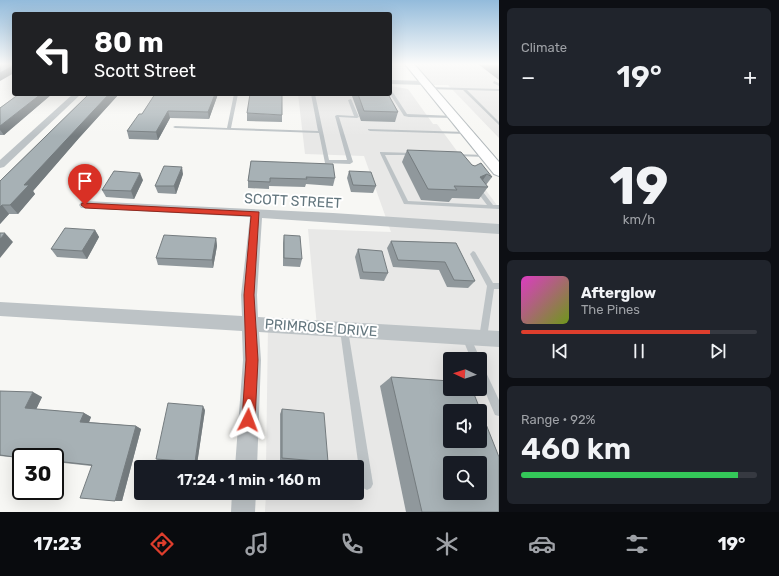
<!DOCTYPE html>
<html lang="en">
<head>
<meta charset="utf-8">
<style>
	body { margin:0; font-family:Rubik,sans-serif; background:#20242c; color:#f1f3f6; height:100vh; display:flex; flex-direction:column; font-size:15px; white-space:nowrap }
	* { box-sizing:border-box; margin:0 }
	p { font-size:13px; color:#9ea1a6 }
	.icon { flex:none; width:22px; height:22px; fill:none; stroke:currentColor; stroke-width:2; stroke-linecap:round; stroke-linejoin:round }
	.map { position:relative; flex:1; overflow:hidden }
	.side { display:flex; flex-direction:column; gap:8px; padding:8px; background:#0d0f14; width:280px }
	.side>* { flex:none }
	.guide { position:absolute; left:12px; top:12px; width:380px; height:84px; border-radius:4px; box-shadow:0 4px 16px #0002; background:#202124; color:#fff; overflow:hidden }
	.needle { width:26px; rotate:274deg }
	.controls { position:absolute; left:443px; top:352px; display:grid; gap:8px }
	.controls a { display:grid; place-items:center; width:44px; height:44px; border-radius:4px; background:#171b24; box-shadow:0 4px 16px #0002; font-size:20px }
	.speed { position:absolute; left:12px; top:448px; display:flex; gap:8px; font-size:20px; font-weight:700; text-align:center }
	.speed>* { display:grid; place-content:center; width:52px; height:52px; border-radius:50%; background:#171b24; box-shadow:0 4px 16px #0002; line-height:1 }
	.speed .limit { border:2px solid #111; border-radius:6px; background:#fff; color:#111 }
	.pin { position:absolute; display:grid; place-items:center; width:34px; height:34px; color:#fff; margin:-41px -17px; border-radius:50% 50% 50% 0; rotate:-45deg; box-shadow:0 0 4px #0007 }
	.pin .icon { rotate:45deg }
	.me { position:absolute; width:44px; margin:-22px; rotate:3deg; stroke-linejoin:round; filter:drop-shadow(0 0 3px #0008) }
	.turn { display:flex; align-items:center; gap:14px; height:84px; padding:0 16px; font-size:18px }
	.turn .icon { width:52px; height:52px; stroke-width:2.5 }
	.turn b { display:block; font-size:28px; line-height:34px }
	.big { font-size:30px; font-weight:600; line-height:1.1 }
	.side .widget { flex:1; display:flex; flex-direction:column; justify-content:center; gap:6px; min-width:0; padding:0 14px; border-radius:6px; background:#20242c }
	.side .dial { align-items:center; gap:0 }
	.dial b { font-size:52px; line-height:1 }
	.song { display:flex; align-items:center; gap:12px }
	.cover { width:48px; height:48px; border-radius:6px; background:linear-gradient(135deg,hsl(310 70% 55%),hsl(80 70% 35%)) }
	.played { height:4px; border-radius:2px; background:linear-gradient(90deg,#de3e2d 80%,#363941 80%) }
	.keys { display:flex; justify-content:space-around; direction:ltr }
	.heat { display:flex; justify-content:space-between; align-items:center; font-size:22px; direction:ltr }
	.charge { height:6px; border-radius:3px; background:linear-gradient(90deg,#34c759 92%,#363941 0) }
	.trip { position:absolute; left:134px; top:460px; width:230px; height:40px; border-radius:4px; background:#171b24; box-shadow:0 4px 16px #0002; font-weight:600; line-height:40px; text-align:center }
	.tabs { display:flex; height:64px; justify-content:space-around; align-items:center; background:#090b0e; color:#9ea1a6 }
	.tabs .icon { width:28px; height:28px }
	.tabs .active { color:#de3e2d }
	.tabs b { font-size:18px; color:#f1f3f6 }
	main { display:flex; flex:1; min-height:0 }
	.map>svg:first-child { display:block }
	.built { fill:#e8e8e7; fill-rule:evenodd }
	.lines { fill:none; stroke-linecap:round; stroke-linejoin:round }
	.secondary-casing { stroke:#b0b7ba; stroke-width:2 }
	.lane { fill:#bdc3c6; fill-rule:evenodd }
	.street { fill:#bdc3c6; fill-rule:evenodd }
	.secondary { fill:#fff; fill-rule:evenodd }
	.wall { fill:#90989c }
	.shaded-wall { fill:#757c7f }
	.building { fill:#a7b1b5; stroke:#757c7f; fill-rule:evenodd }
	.route { fill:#de3e2d; stroke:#90281d }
	.labels { text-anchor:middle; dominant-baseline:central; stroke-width:4; stroke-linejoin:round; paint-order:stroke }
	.street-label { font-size:14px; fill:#63767e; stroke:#fff }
</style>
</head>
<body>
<main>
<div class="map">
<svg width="499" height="512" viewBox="0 0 499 512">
	<rect width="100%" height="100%" fill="#f7f7f4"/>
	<!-- built -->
	<g class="built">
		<path d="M409,64H499V138L448,85H427Z"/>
		<path d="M390,86L408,89L433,124H437L499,208V512H265L266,493H357V467H266L268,325L317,327L308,229L391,232L364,156L305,154L298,94H390ZM450,359H480V389H450ZM450,411H480V441H450ZM450,463H480V493H450Z"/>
	</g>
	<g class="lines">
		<!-- secondary casing -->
		<g class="secondary-casing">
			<path id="secondary" d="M405,64H414L499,162V176L494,174Z"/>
		</g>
		<!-- lane -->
		<g class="lane">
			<path d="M494,81L499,83V86L493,83Z"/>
			<path d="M429,87L499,89V91L467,90L499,122V125L463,90L428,89Z"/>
			<path d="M390,90L392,91L407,114L454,116L456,117L454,118L409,117L404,116L390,94Z"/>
			<path d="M234,94H238L231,128L318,131L311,94H315L329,160H347L335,116L337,115L354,116L348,100L351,99L359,117L357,118L339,117L353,162L350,164L325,163L319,133L175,128L173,127L175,126L227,128Z"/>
			<path d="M368,129L467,132L469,133L467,134L370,131L368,130Z"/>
			<path d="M380,152L414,153L416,154L414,155H385L408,201L487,205L475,189L478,187L480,188L493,205H499V209L404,204L380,153Z"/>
			<path d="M453,154L487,155L489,156L487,157L455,156H453Z"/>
			<path d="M473,251L475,252L493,283H499V289H494L487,338L486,341L483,342L480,341L479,338L487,286L470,254Z"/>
			<path d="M344,326L347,327L348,330L373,484L371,488L367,490L363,488L361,484L340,330L341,327Z"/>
			<path d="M466,333L469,334L479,356L481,359L480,360V359H471L462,337L463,334Z"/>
			<path d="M480,364L483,366L499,400V416L495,415L480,380Z"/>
		</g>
		<!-- street -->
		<g class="street">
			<path d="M390,80L425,81L429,83L425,85L390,84Z"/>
			<path d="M73,94H81L4,167L0,168V160Z"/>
			<path d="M85,201L333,213L499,224V234L262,218L257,295L258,317L499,331V347L259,332L261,360L257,467H235L243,360L242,331L0,316V302L242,316L241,295L250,217L81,208L79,205L81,202Z"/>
			<path d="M232,493H256L255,512H231Z"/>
		</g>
		<!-- secondary -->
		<use href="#secondary" class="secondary"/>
	</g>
	<!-- wall -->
	<g class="wall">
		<path d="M478,64H499V80Z"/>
		<path d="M19,94H52L4,135H0V108Z"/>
		<path d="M89,94H119L79,138L33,191L35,194L18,214H9L0,224V181Z"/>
		<path d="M155,94H218L209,119L170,118L158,140L129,139L127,131L142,114Z"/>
		<path d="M329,94H388L398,112L395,122L361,121L352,96L329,95Z"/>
		<path d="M247,113L282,115V122L247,121Z"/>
		<path d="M407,150L475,166L492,177L486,185L488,187L479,199L452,198L449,202L421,200L402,162Z"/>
		<path d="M251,161L335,178L333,186L306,184L305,187L269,186V189L248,188V181Z"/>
		<path d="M349,171L376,186L373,193L351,192L347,178Z"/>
		<path d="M183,174L176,194L158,193L155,186Z"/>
		<path d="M143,180L134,199L106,197L102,190Z"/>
		<path d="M95,230L99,237L87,259L57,257L51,249Z"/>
		<path d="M284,235L302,259L300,267L283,266V243Z"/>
		<path d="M216,238L217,246L213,268L158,265L156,258Z"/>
		<path d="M391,241L456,243L475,281L468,288L447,287L439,270L393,267L387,248Z"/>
		<path d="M358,249L388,273L384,281L360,279L355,257Z"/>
		<path d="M391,377L499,512H406L380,386Z"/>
		<path d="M0,391L42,397L36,409L84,413L91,417L89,422L136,426L141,429L122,501L91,466L55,462V457H21V458L0,456Z"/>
		<path d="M282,409L328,462L325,464L280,460V414Z"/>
		<path d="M205,410L197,464L160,461L156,459Z"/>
	</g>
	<!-- shaded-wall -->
	<g class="shaded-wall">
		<path d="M14,65V73L0,81V73Z"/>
		<path d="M41,94H52L4,135L0,130V126Z"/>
		<path d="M109,94H119L79,138L33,191L35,194L18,214L10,205L24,185Z"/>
		<path d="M215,94H218L209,119L208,112Z"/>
		<path d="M168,111L170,118L158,140L156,132Z"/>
		<path d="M182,167L183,174L176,194L174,186Z"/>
		<path d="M140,173L143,180L134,199L131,191Z"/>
		<path d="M487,174L479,186L480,177Z"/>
		<path d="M2,205L9,214L0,224V207Z"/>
		<path d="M95,230L99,237L87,259L82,251Z"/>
		<path d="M5,233L13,242L0,258V239Z"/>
		<path d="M216,238L217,246L213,268L212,260Z"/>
		<path d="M33,392L42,397L35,412L25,408Z"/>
		<path d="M203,406L205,410L197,464L195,462Z"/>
		<path d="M84,413L91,417L88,425L80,422Z"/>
		<path d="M136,426L141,429L122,501H115Z"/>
	</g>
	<!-- building -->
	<g class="building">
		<path d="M0,64H14V65L0,73Z"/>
		<path d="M19,94H41L0,126V108Z"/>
		<path d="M89,94H109L24,185H29L10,205H2L0,207V181Z"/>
		<path d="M155,94H215L208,112L168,111L156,132L127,131L139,114H142Z"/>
		<path d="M250,94H282V115L247,113Z"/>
		<path d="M358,94H388L398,112L364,111Z"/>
		<path d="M407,150L461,152L472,165L475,166L481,163L492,177L487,174L480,177L488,187L454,186L457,190L428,189Z"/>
		<path d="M251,161L333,164L335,178L306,177L307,179L270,178V182L248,181Z"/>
		<path d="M164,166L182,167L174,186H155Z"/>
		<path d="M114,171L140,173L131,191L102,190Z"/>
		<path d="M349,171L371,172L376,186L353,185Z"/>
		<path d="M65,228L95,230L82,251L51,249Z"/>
		<path d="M0,233H5L0,239Z"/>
		<path d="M164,235L216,238L212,260L156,258Z"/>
		<path d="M284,235L300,236L302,259L284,258Z"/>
		<path d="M391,241L456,243L475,281L454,280L445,262L398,260Z"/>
		<path d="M358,249L382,251L388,273L363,272Z"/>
		<path d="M391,377L450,381V389H472L499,457V512H422ZM450,411H480V441H450ZM450,463H480V493H450Z"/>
		<path d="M0,391L33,392L25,408L84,413L80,422L136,426L115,501L80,498L92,465L55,461V457L21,458L0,455Z"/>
		<path d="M168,403L203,406L195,462L156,459Z"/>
		<path d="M282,409L324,413L328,462L282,458Z"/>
	</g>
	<!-- sky -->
	<linearGradient id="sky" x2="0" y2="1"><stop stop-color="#93bbdb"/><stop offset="0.47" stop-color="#fbfbfa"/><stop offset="1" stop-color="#fbfbfa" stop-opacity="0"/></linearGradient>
	<rect width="499" height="136" fill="url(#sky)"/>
	<!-- route -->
	<path class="route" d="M82,203L259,212L254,295L258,360L255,420L253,424L248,426L244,424L242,420L246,360L244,295L251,216L85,208L81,205Z"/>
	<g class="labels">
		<!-- street labels -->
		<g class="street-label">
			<text transform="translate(293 201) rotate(3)">SCOTT STREET</text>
			<text transform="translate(321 328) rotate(4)">PRIMROSE DRIVE</text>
		</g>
	</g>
</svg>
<div class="controls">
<a><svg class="needle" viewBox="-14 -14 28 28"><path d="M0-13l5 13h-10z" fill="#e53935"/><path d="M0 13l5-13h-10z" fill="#9ea1a6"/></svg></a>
<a><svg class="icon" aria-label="sound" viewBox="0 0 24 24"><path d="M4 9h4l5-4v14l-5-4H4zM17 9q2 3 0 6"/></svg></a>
<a><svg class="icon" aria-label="search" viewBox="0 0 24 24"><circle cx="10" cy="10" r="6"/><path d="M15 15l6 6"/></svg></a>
</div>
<div class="speed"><div class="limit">30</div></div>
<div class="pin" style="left:85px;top:205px;background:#d93025"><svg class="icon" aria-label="arrive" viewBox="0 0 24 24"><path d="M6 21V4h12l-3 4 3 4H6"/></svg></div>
<svg class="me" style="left:248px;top:420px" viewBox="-20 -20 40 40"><path d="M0-17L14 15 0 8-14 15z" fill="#de3e2d" stroke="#fff" stroke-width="4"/></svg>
<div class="trip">17:24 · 1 min · 160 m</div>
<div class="guide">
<div class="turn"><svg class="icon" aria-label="left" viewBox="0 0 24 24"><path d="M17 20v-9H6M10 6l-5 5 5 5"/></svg><div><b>80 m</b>Scott Street</div></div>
</div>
</div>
<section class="side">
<div class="widget"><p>Climate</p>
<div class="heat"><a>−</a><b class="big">19°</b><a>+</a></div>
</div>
<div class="widget dial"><b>19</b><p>km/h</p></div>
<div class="widget">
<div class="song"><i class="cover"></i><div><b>Afterglow</b><p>The Pines</p></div></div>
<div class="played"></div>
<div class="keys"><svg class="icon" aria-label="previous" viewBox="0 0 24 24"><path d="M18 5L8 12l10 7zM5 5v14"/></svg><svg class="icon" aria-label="pause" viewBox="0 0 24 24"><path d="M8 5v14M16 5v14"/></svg><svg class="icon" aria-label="next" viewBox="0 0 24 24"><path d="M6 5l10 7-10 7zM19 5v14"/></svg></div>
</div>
<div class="widget"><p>Range · 92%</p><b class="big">460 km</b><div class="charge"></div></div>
</section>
</main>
<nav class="tabs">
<b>17:23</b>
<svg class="icon active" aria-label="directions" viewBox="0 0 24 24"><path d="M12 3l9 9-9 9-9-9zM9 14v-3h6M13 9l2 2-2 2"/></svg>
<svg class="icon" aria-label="music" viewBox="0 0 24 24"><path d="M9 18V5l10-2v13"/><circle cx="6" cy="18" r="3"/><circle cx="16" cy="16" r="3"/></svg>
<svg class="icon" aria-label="phone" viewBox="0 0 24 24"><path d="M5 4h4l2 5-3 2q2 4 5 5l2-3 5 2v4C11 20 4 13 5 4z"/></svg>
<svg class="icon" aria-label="climate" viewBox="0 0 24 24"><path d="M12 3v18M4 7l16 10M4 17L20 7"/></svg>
<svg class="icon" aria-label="car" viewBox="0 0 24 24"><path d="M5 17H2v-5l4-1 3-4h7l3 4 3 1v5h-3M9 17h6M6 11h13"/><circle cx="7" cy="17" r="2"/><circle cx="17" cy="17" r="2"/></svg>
<svg class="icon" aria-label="filters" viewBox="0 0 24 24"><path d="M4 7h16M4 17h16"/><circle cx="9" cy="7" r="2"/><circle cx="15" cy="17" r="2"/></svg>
<b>19°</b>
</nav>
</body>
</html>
